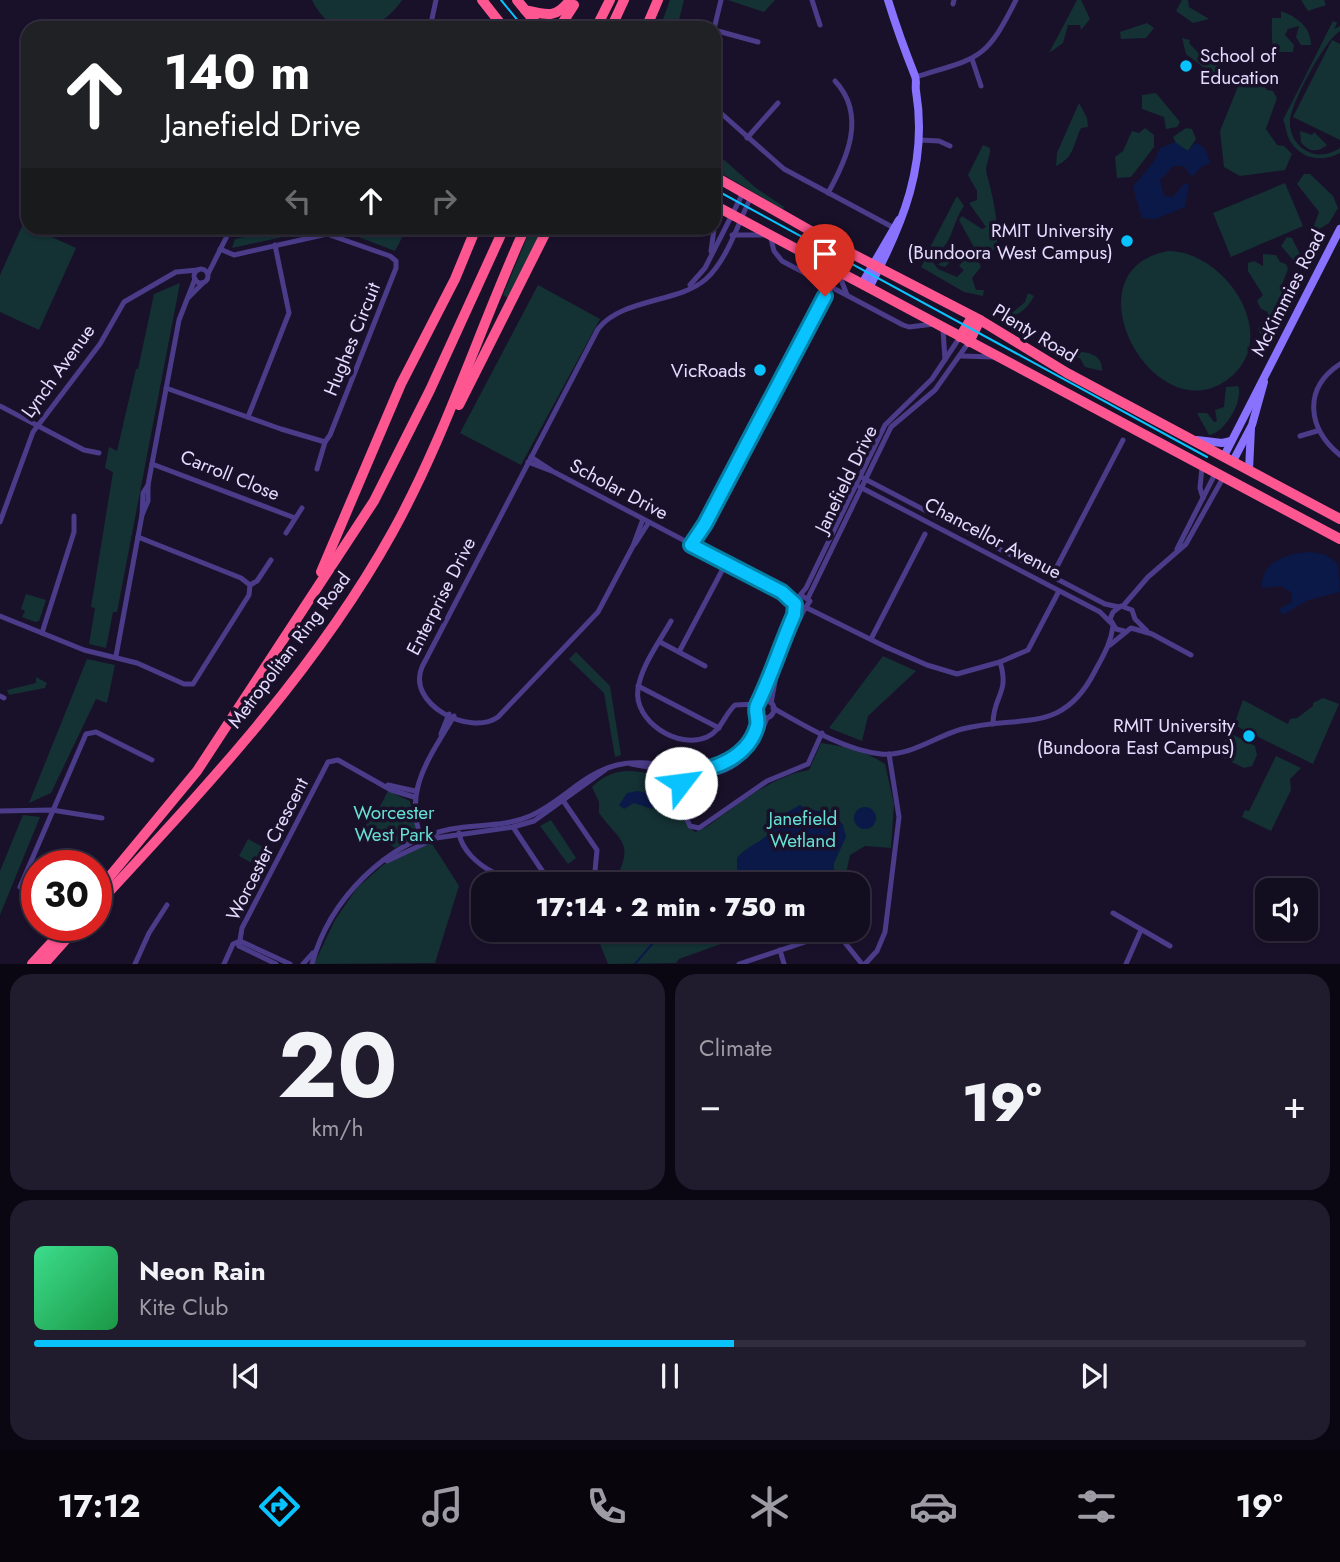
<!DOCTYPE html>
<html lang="en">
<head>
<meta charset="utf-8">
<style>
	body { margin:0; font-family:Jost,sans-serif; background:#201b2d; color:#f1f3f6; height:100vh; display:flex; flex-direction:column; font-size:26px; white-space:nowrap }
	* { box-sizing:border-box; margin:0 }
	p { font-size:23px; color:#9d9ca5 }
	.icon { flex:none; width:38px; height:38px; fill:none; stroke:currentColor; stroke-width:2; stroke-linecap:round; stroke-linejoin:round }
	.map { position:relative; height:964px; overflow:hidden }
	.panel { display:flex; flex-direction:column; gap:10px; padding:10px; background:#0a0712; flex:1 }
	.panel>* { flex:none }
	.top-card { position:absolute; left:21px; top:21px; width:700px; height:214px; border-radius:21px; box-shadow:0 2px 5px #0004,0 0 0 2px #322d3e; background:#202124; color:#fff; overflow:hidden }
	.tools { position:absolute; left:1255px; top:878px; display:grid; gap:14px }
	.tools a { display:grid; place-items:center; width:63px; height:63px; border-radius:14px; background:#130d20; box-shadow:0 2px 5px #0004,0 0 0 2px #322d3e; font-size:35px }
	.speed { position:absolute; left:21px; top:850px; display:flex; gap:14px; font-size:35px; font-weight:700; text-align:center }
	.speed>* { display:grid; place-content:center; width:91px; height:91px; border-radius:50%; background:#130d20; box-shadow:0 2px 5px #0004,0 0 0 2px #322d3e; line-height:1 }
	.speed .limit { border:10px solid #d22; background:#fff; color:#111 }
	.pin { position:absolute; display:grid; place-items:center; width:60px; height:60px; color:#fff; margin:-72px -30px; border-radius:50% 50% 50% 0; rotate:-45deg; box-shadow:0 0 7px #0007 }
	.pin .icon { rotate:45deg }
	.me { position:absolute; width:77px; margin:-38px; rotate:60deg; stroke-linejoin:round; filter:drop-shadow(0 0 5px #0008) }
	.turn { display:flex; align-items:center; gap:24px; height:147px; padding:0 28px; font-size:32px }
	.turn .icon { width:91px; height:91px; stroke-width:2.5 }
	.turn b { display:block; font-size:49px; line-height:60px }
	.lanes { display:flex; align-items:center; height:66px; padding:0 28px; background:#0003; justify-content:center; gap:35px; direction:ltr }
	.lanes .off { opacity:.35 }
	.big { font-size:52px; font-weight:800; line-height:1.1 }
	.panel .card { flex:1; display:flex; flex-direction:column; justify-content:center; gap:10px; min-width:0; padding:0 24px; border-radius:21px; background:#201b2d }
	.panel .dial { align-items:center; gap:0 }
	.dial b { font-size:91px; line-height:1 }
	.song { display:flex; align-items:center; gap:21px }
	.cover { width:84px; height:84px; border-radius:10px; background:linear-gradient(135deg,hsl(150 70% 55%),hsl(140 70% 35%)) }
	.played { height:7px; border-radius:4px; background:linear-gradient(90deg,#08c3fe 55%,#322d3e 55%) }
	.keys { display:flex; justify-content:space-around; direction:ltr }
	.heat { display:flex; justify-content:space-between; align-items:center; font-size:38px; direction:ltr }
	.panel .tiles { flex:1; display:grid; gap:10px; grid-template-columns:1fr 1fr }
	.card:last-child { grid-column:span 2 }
	.trip { position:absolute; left:471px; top:872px; width:399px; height:70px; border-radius:21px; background:#130d20; box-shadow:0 2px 5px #0004,0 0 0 2px #322d3e; font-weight:800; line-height:70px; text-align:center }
	.tabs { display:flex; height:112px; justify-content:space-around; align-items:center; background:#08050d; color:#9d9ca5 }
	.tabs .icon { width:49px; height:49px }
	.tabs .on { color:#08c3fe }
	.tabs b { font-size:32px; color:#f1f3f6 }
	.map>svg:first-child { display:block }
	.green { fill:#143134 }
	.water { fill:#0b1949 }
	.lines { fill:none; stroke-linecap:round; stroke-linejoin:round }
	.stream { stroke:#0b1949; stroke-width:2 }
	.street { stroke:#4a3c89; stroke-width:5 }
	.secondary { stroke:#8972fe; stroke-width:8 }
	.highway { stroke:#fe5690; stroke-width:10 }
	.tram { stroke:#08c3fe; stroke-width:2 }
	.route-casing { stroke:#057fa5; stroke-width:18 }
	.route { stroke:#08c3fe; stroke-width:12 }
	.poi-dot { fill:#08c3fe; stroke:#19112a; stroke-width:2.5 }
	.labels { text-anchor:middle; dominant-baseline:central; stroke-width:7; stroke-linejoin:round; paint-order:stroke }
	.poi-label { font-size:19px; fill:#e4dbff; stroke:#19112a; text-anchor:end }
	.street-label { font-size:19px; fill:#e4dbff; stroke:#19112a }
	.park-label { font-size:19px; fill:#65e0d3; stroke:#19112a }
</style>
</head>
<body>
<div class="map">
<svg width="1340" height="964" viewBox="0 0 1340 964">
	<rect width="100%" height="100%" fill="#19112a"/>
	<!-- green -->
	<g class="green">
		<path d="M312,0H402C378,36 332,43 312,0Z"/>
		<path d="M670,0H684L677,28H660Z"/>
		<path d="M728,0H775L764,12Z"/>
		<path d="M1077,0H1081L1090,19L1081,30L1080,25H1068L1063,43L1049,53Z"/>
		<path d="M1182,0H1188L1189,7L1209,19L1193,23L1176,11Z"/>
		<path d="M1301,0H1324L1326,5L1308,11Z"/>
		<path d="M1281,11C1297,17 1311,27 1311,45H1301L1296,37L1299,26L1288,29L1285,35L1294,45L1293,52H1274C1271,41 1272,28 1272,18H1281Z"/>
		<path d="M1333,21L1337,23L1334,29L1340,26V31C1325,40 1291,103 1290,121C1289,134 1297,147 1309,152C1320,157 1330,154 1340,148V153C1322,163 1301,159 1290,141C1286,134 1286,125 1283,120Z"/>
		<path d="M1147,23L1154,28L1146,38L1121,39L1120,32Z"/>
		<path d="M1182,38L1190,40L1189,43L1202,57H1213L1219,64L1216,77L1186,54Z"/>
		<path d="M1332,40L1340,44V140L1293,117Z"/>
		<path d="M1245,81L1263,84L1267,90L1273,91L1277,98L1266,129L1277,145L1284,146L1292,154L1285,170L1240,176L1224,167L1220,131L1239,84Z"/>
		<path d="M1156,93L1180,122L1177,127L1166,129L1164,117L1142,109V95Z"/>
		<path d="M1079,103L1087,118L1088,127L1081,128C1073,144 1075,157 1056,166L1057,153Z"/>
		<path d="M1145,128L1154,135V147L1131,177L1117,178L1115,157L1123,151L1132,131L1139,133Z"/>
		<path d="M1186,128L1192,129L1196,139L1188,151L1177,145L1173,137Z"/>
		<path d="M1300,131L1312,135L1314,132L1327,145C1318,153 1308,152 1301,142Z"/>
		<path d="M983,145L990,148C991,157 984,165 987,175C994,201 998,220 997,247L992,251L975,249L959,220L962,216L982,229L986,227L969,203L977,200V191L968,175Z"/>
		<path d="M714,151L756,188L784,207L783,210L714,169Z"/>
		<path d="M1304,174H1310L1333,196L1338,208L1329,223L1311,234L1319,212L1297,184Z"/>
		<path d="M1285,183L1303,226L1231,257L1213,213Z"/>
		<path d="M957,196L964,206C950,225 953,253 926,255Z"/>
		<path d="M23,224L76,248L39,330L0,312V275Z"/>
		<path d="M286,228H324L232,248L235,239Z"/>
		<path d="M335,228H407L395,251Z"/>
		<path d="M531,228H544L508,298L503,295Z"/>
		<path d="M1287,237L1292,238L1302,258L1299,261H1294L1281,246Z"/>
		<path d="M952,242L963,255L960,261H951L945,267L938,265L950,251Z"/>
		<path d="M967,249L975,254L981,267L972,278L976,290H984L983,296L964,292L921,267L925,260H931L938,269L957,277L964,270L959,266L966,257Z"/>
		<path d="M1168,251C1226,251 1284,339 1227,380C1153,433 1065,270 1168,251Z"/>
		<path d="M1263,254L1276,255L1280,262L1286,264L1288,269L1281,287L1287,289L1290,295L1284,312L1274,318L1277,330L1268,345L1264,344L1258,328L1266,322L1268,312L1261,309L1257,301L1263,295L1248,271V263L1254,261L1263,266Z"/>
		<path d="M180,283L117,612H113L106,648L89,644L95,608L91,607L113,472L105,468L109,447L117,451L136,369H138L154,294Z"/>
		<path d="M538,285L600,319L521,465L460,433Z"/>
		<path d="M1028,293L1034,296C1027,309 1020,315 1007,317L994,306L1013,312L1025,302Z"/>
		<path d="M1072,351C1086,352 1103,353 1102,371L1085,367L1080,358H1071Z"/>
		<path d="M1238,386C1244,400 1225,433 1209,435L1197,413H1207L1214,422L1217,421L1215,410L1224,407L1226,387Z"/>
		<path d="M26,594L46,600L39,621L35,622L22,617L25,611L21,609Z"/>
		<path d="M576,652L610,686L621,755L615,757L604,693L569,659Z"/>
		<path d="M883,656L916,671L868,716L862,741L829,728Z"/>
		<path d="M87,659L115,665L107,703L96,699L51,793L29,803Z"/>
		<path d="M36,677L47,683L45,688L9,695L7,690L36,683Z"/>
		<path d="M1323,698L1339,704L1313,764L1234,725L1243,700L1288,724L1290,719L1297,718L1313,706V703Z"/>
		<path d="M1228,732L1255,746L1257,755L1252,766L1244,768L1220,756Z"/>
		<path d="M821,743C844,746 866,751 885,764L894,804L891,848L865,846L850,855L844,884H613C636,842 621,843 599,813V802L592,787C620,760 645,774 678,780C680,800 678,819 695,832C708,828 715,820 727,812C752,794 778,775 809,770Z"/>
		<path d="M1276,756L1301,768L1290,779L1291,790L1271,831L1242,817L1245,810L1249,811Z"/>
		<path d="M388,791L410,801L416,830L414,838L395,848L365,825L374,818Z"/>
		<path d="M23,815L40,817L0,915V871Z"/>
		<path d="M551,820L576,858L568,864L540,826Z"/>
		<path d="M248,839L274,853L265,870L239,856Z"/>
		<path d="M431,842L459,886L435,963L314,964L335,920L357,888L383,865Z"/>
		<path d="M594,929H762L679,959L676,963L608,964Z"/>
	</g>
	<!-- water -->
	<g class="water">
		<path d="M1175,142L1188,151L1195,143C1206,146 1208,154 1210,164L1202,166L1192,177L1184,166H1173L1160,180L1164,196L1173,197L1184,184H1189L1185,207L1156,219L1142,218L1133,187L1155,160L1160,148Z"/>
		<path d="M1311,552L1326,555L1338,564L1340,592L1308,600L1283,615L1279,609L1292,602V593L1281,586L1262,588C1260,561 1289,553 1311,552Z"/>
		<path d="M637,791L648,793L654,805L652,809L634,803L624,809L619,805L627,793Z"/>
		<path d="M800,805L806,809L833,813L843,825L846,837L834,863V884H750L737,869V858C748,843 777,838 777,818Z"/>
		<circle cx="865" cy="818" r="11"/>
	</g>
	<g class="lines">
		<!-- stream -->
		<path class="stream" d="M635,964L659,936L669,929"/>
		<!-- street -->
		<g class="street">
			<path d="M812,0L820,25"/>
			<path d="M953,4L954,0"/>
			<path d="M430,28L436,0"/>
			<path d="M714,29L721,0"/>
			<path d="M714,30L758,42"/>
			<path d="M972,59L981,86"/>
			<path d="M916,77C979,57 985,62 1016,0"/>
			<path d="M714,107L784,169L896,229"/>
			<path d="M747,138L778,103"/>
			<path d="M920,140L939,141L950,146"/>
			<path d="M828,193C847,159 867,115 835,81"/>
			<path d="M732,235H770L774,251L782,261L903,325L909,327L934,324"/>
			<path d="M711,251L717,207"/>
			<circle cx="201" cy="276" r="7"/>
			<path d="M838,272L847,295"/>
			<path d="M208,274L231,228"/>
			<path d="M690,285L705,268L743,193"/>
			<path d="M189,297L203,283"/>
			<path d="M943,329L945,360"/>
			<path d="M961,356L993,357"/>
			<path d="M1340,364C1302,389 1308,429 1340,455"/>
			<path d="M166,388L281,429L325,442L330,435L396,268V261L390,256L327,234L234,255L220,249"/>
			<path d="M0,406L84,450L99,453"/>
			<path d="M248,417L289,313L275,245"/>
			<path d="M1300,436L1317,431"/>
			<path d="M531,457L551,470"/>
			<path d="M528,462L554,472L782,592L795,604"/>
			<path d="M152,464L295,518"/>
			<path d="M1202,467L1200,488L1203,498"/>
			<path d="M317,469L325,442"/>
			<path d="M863,478L1105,604L1119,607"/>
			<path d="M860,487L1100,612L1111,623"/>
			<path d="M142,515L148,501V485L179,320L195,279"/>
			<path d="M643,519L633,546L598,612L498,717C470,737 406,704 422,667L598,329C622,298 679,303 706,279C728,259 738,223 751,197"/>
			<path d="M0,522L33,432L100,344L124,302L176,272L198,270"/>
			<path d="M286,533L302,508"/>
			<path d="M635,544L649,522"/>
			<path d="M691,545L705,525L830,287"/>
			<path d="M1177,549L1215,474"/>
			<path d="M1052,576L1123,440"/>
			<path d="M250,585L257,581L271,560"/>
			<path d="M801,595L810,601L804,610L797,607L796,600L806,588L885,425L932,379L960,337"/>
			<path d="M808,598L891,427L935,390L969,342"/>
			<path d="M1123,606L1148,577L1186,544L1223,478"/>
			<path d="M807,608L888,648"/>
			<path d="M0,616L84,650L137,663L184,684H193L249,595L250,585L241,578L138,537"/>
			<path d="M671,621C660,641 641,666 638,689C633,721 678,750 707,737C722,730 724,715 735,705L757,704"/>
			<path d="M1124,631L1116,629L1110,619L1113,612L1121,606L1132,610L1135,619L1147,631"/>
			<path d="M42,633L74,532V516"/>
			<path d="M871,639L925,534"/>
			<path d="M660,642L705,666"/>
			<path d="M1110,645L1131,628L1152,634L1191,655"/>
			<path d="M886,647L927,665L957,674L1000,662L1028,650L1059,591"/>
			<path d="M679,652L726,563"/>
			<path d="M116,656L142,515L143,493L148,485"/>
			<path d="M638,686L719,728"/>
			<path d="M0,696L4,698"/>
			<circle cx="765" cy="709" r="9"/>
			<path d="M761,701L796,606"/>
			<path d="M771,703L779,661L804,610"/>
			<path d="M773,708C805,726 844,750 881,754C910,757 936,736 962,729C1021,714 1062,736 1095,671C1103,656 1111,643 1113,626"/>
			<path d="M993,724C993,695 1010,694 1000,662"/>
			<path d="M441,734L449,714"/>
			<path d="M631,764C693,774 738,795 767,718"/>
			<path d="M684,770L682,809L690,826L699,828L767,781L808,764L822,733"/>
			<path d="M388,785L415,791"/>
			<path d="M562,799L597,850L595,871L581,884"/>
			<path d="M0,811L52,810L102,818"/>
			<path d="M513,827L545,875L558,884"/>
			<path d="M459,833C464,865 519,893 545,875"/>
			<path d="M422,840C402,791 430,757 454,716"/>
			<path d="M387,861L436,838L513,827L534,821L605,770"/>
			<path d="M20,887L86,734L96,732L152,760"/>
			<path d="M1113,913L1170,946"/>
			<path d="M239,946L242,928L328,762L338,760L391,790L414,797"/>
			<path d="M239,946L276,964"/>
			<path d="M780,950L784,964"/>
			<path d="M135,964L149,933L167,905"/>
			<path d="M224,964L233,944L240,941L290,964"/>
			<path d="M303,964L313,953"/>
			<path d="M312,964C329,900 386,842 451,829C477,824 505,827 530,816C562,802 582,774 617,765C661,754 705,788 743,749C752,739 758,729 759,716"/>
			<path d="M739,964L832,933L842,939L862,964"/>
			<path d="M865,964L877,951L885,932L899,817L889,754"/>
			<path d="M1126,964L1141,930"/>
		</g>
		<!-- secondary -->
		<g class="secondary">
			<path d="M863,282L899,220"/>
			<path d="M870,286C903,224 928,163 916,91C915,86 917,80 915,76C905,51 896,26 888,0"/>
			<path d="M1197,440L1222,443L1231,441"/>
			<path d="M1224,456L1340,229"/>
			<path d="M1233,461L1252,425L1264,382"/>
			<path d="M1249,470L1251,428"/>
		</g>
		<!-- highway -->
		<g class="highway">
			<path d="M482,0L504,28"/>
			<path d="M517,0L540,28"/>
			<path d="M525,10C546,15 556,19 570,0"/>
			<path d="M559,28L574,5"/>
			<path d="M596,28L610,0"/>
			<path d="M611,28L624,0"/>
			<path d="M646,28L658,0"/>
			<path d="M714,176L839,247L980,320L1067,373L1340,519"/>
			<path d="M714,205L1340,539"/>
			<path d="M960,337L972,317"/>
			<path d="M969,342L980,320"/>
			<path d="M459,405L548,228"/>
			<path d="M321,572L401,384L455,279L476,228"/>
			<path d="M96,893L197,771L374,501L430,390L504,228"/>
			<path d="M96,906C203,790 315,672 392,533C446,436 479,329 525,228"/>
			<path d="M32,964L67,926"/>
			<path d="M44,964L78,926"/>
		</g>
		<!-- tram -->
		<g class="tram">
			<path d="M501,0L524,28"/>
			<path d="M714,189L1207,457"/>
		</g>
	</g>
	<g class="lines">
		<!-- route casing -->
		<g class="route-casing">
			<path id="route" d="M681,783L684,770C713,773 749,756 757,726C759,718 754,711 757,705C771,677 781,644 794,615L795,604L782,592L691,545L705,524L825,296"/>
		</g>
		<!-- route -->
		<use href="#route" class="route"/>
	</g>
	<!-- markers -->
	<g class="poi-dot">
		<circle cx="1186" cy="66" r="7"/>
		<circle cx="1127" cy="241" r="7"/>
		<circle cx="760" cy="370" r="7"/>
		<circle cx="1249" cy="736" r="7"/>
	</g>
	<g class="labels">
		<!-- poi labels -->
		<g class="poi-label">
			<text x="1200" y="55" text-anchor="start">School of<tspan x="1200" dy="22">Education</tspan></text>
			<text x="1113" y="230">RMIT University<tspan x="1113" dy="22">(Bundoora West Campus)</tspan></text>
			<text x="746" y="370">VicRoads</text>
			<text x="1235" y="725">RMIT University<tspan x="1235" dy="22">(Bundoora East Campus)</tspan></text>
		</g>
		<!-- street labels -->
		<g class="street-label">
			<text transform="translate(1288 293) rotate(-63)">McKimmies Road</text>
			<text transform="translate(1035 333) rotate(31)">Plenty Road</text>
			<text transform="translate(352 339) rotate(-68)">Hughes Circuit</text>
			<text transform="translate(58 371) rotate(-54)">Lynch Avenue</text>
			<text transform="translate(230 475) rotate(22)">Carroll Close</text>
			<text transform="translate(846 479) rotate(-64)">Janefield Drive</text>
			<text transform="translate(619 489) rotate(28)">Scholar Drive</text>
			<text transform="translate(993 538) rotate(28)">Chancellor Avenue</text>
			<text transform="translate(441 596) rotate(-63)">Enterprise Drive</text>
			<text transform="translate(289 650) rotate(-53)">Metropolitan Ring Road</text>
			<text transform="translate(267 849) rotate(-63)">Worcester Crescent</text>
		</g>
		<!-- park labels -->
		<g class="park-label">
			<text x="394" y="812">Worcester<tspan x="394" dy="22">West Park</tspan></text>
			<text x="803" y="818">Janefield<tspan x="803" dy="22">Wetland</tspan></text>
		</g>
	</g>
</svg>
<div class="tools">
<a><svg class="icon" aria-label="sound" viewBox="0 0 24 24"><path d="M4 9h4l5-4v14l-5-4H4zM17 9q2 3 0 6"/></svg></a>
</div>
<div class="speed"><div class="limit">30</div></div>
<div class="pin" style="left:825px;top:296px;background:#d93025"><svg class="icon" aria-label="arrive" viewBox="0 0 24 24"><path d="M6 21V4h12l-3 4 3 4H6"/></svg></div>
<svg class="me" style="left:681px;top:783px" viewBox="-20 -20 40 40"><circle r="19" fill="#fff"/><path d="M0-13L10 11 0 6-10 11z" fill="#08c3fe"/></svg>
<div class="trip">17:14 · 2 min · 750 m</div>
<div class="top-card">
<div class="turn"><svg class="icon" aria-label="ahead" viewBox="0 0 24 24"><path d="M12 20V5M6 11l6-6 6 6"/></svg><div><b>140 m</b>Janefield Drive</div></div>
<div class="lanes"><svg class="icon off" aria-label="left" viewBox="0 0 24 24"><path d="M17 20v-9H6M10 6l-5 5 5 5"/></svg><svg class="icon" aria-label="ahead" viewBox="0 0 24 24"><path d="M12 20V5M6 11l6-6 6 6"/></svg><svg class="icon off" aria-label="right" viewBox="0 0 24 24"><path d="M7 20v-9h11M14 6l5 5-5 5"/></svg></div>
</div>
</div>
<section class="panel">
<div class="tiles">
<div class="card dial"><b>20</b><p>km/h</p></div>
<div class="card"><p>Climate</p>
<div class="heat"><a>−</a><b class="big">19°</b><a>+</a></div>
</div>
<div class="card">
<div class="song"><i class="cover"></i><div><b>Neon Rain</b><p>Kite Club</p></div></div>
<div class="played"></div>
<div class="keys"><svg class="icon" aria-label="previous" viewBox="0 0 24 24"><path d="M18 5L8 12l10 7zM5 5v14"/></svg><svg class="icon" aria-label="pause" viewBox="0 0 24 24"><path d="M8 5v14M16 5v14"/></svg><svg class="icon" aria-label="next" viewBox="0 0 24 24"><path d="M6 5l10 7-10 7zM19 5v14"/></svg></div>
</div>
</div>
</section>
<nav class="tabs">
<b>17:12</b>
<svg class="icon on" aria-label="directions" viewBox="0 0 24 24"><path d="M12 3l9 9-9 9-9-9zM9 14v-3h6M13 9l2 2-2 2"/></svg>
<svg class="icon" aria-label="music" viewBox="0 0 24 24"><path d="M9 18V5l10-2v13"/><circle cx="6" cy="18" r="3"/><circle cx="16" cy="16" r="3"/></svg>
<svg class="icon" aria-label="phone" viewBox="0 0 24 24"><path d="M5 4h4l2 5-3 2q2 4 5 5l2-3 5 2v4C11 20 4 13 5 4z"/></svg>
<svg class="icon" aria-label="climate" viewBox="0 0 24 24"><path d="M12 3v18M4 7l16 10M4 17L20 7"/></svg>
<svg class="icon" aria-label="car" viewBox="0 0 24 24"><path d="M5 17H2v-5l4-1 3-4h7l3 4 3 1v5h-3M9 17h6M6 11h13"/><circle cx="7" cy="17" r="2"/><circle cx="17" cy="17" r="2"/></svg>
<svg class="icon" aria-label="filters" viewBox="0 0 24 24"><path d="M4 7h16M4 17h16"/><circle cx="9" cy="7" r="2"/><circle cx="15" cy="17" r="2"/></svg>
<b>19°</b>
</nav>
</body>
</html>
